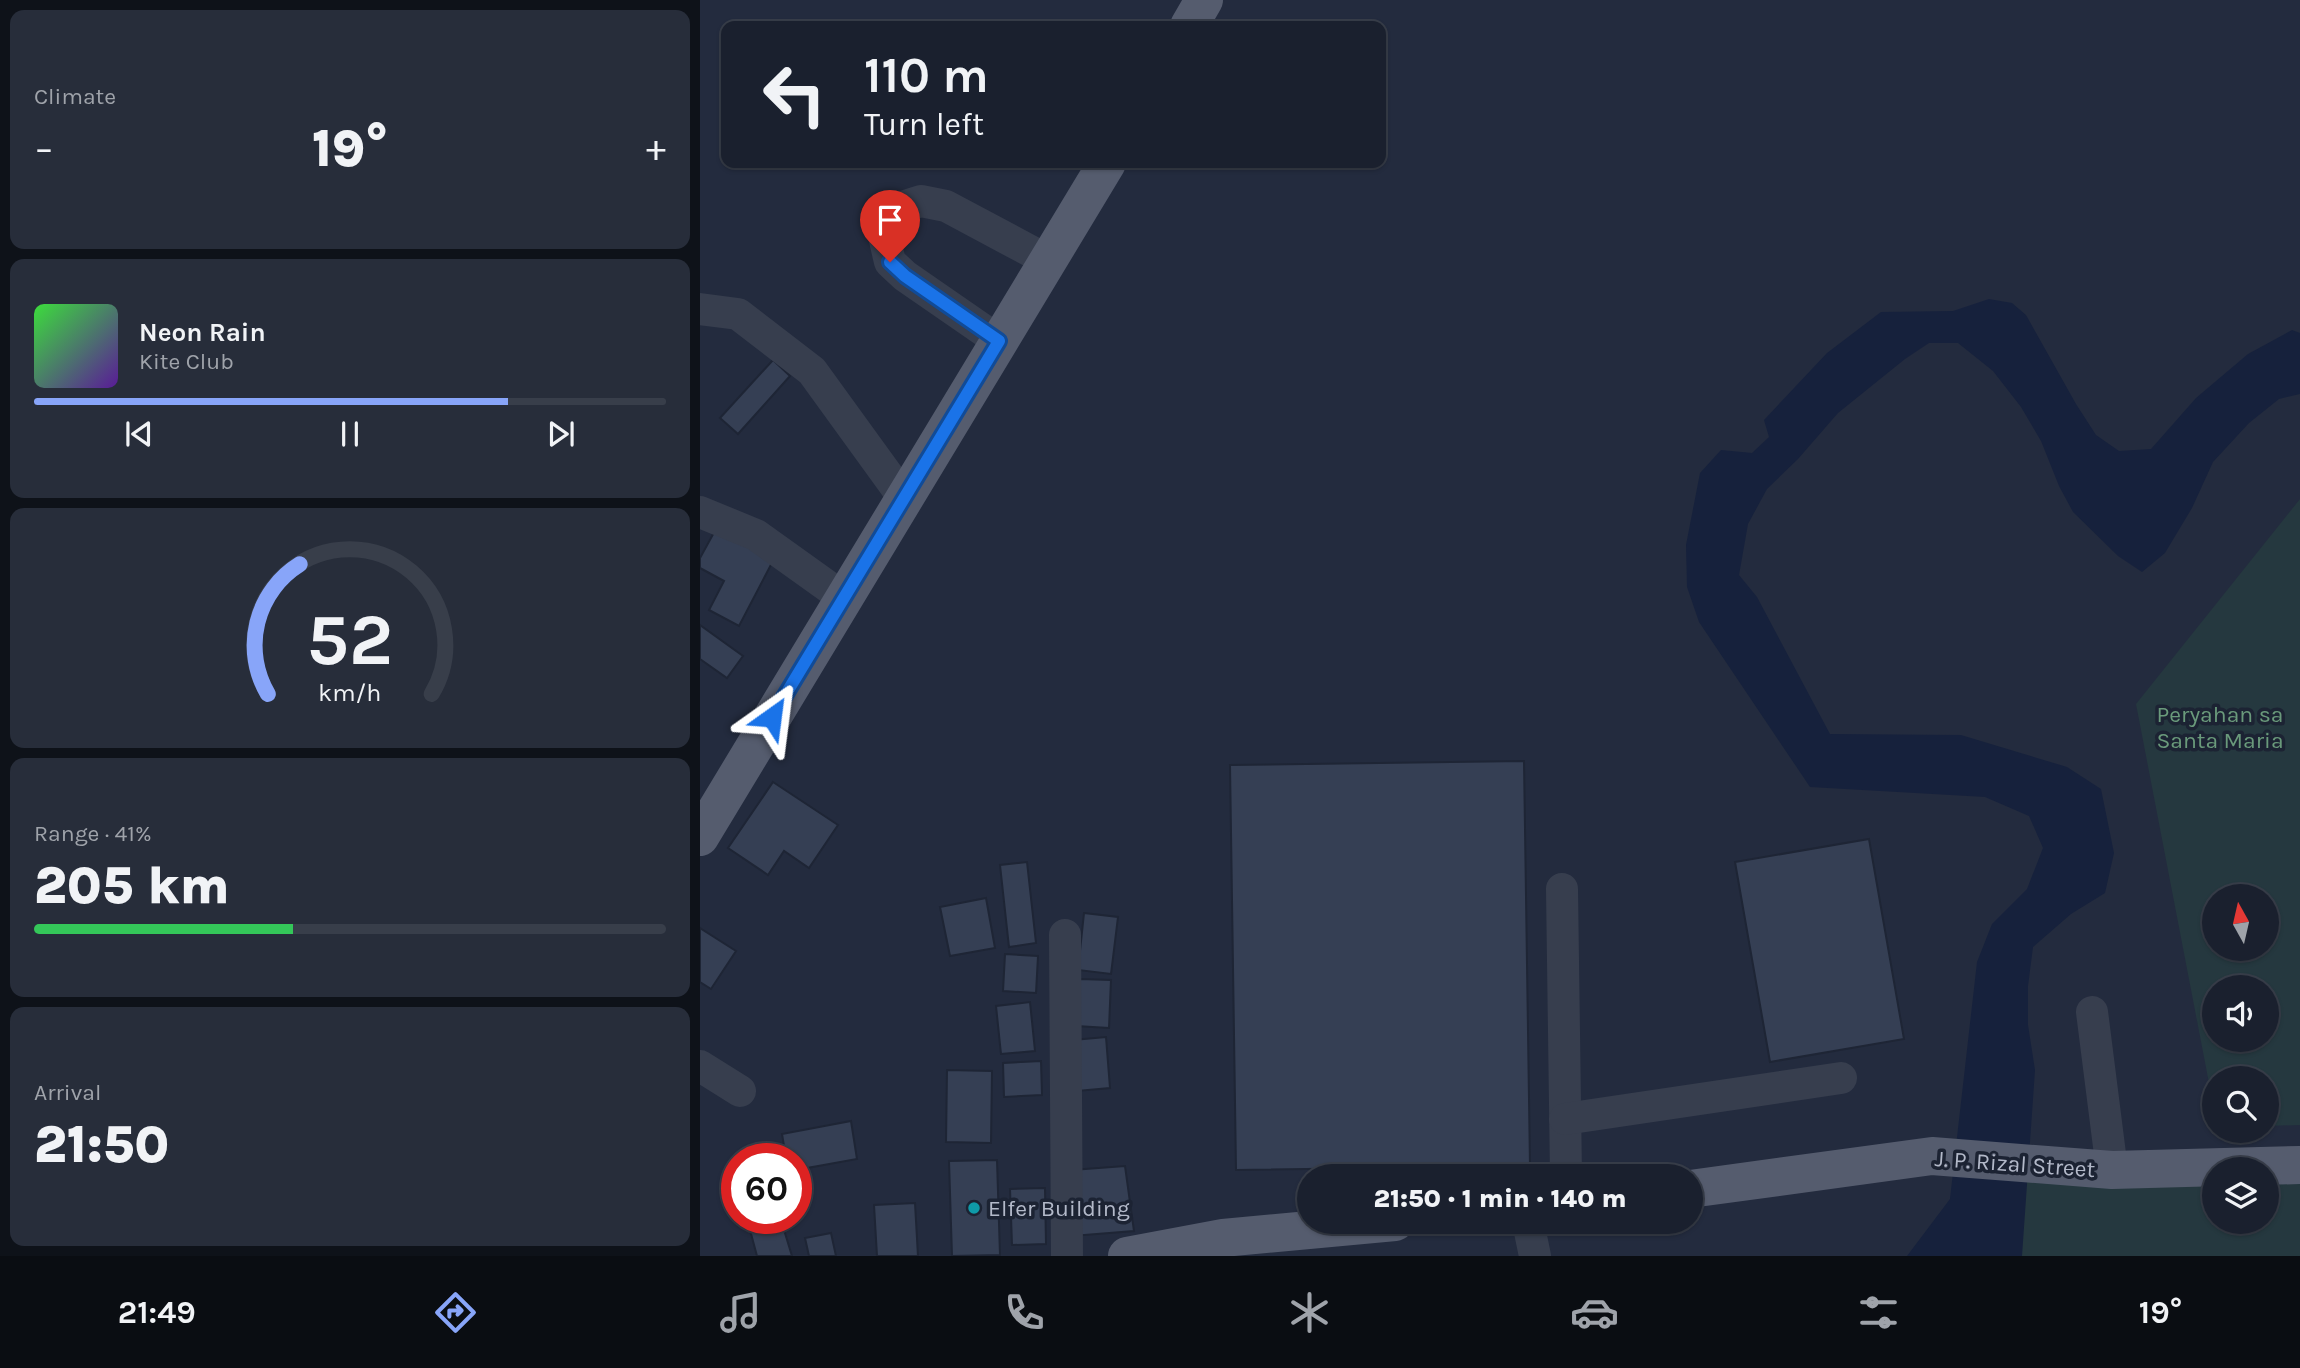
<!DOCTYPE html>
<html lang="en">
<head>
<meta charset="utf-8">
<style>
	body { margin:0; font-family:Karla,sans-serif; background:#272d3a; color:#f1f3f6; height:100vh; display:flex; flex-direction:column; font-size:26px; white-space:nowrap }
	* { box-sizing:border-box; margin:0 }
	p { font-size:23px; color:#9fa3aa }
	.icon { flex:none; width:38px; height:38px; fill:none; stroke:currentColor; stroke-width:2; stroke-linecap:round; stroke-linejoin:round }
	.map { position:relative; flex:1; overflow:hidden }
	.side { display:flex; flex-direction:column; gap:10px; padding:10px; background:#0e1219; width:700px }
	.side>* { flex:none }
	.guide { position:absolute; left:21px; top:21px; width:665px; height:147px; border-radius:14px; box-shadow:0 2px 5px #0004,0 0 0 2px #383e4a; background:#1a202e; color:#f1f3f6; overflow:hidden }
	.needle { width:46px; rotate:352deg }
	.buttons { position:absolute; left:1502px; top:884px; display:grid; gap:14px }
	.buttons a { display:grid; place-items:center; width:77px; height:77px; border-radius:50%; background:#1a202e; box-shadow:0 2px 5px #0004,0 0 0 2px #383e4a; font-size:35px }
	.speed { position:absolute; left:21px; top:1143px; display:flex; gap:14px; font-size:35px; font-weight:700; text-align:center }
	.speed>* { display:grid; place-content:center; width:91px; height:91px; border-radius:50%; background:#1a202e; box-shadow:0 2px 5px #0004,0 0 0 2px #383e4a; line-height:1 }
	.speed .limit { border:10px solid #d22; background:#fff; color:#111 }
	.pin { position:absolute; display:grid; place-items:center; width:60px; height:60px; color:#fff; margin:-72px -30px; border-radius:50% 50% 50% 0; rotate:-45deg; box-shadow:0 0 7px #0007 }
	.pin .icon { rotate:45deg }
	.me { position:absolute; width:77px; margin:-38px; rotate:31deg; stroke-linejoin:round; filter:drop-shadow(0 0 5px #0008) }
	.turn { display:flex; align-items:center; gap:24px; height:147px; padding:0 28px; font-size:32px }
	.turn .icon { width:91px; height:91px; stroke-width:2.5 }
	.turn b { display:block; font-size:49px; line-height:60px }
	.big { font-size:52px; font-weight:800; line-height:1.1 }
	.side .widget { flex:1; display:flex; flex-direction:column; justify-content:center; gap:10px; min-width:0; padding:0 24px; border-radius:14px; background:#272d3a }
	.side .dial { align-items:center; gap:0 }
	.dial svg { height:182px; overflow:visible; fill:none; stroke:#383e4a; stroke-width:7; stroke-linecap:round; text-anchor:middle }
	.dial text { fill:#f1f3f6; stroke:none }
	.song { display:flex; align-items:center; gap:21px }
	.cover { width:84px; height:84px; border-radius:10px; background:linear-gradient(135deg,hsl(120 70% 55%),hsl(270 70% 35%)) }
	.played { height:7px; border-radius:4px; background:linear-gradient(90deg,#88a5f9 75%,#383e4a 75%) }
	.keys { display:flex; justify-content:space-around; direction:ltr }
	.heat { display:flex; justify-content:space-between; align-items:center; font-size:38px; direction:ltr }
	.charge { height:10px; border-radius:5px; background:linear-gradient(90deg,#34c759 41%,#383e4a 0) }
	.trip { position:absolute; left:597px; top:1164px; width:406px; height:70px; border-radius:35px; background:#1a202e; box-shadow:0 2px 5px #0004,0 0 0 2px #383e4a; font-weight:800; line-height:70px; text-align:center }
	.tab-bar { display:flex; height:112px; justify-content:space-around; align-items:center; background:#0a0d12; color:#9fa3aa }
	.tab-bar .icon { width:49px; height:49px }
	.tab-bar .active { color:#88a5f9 }
	.tab-bar b { font-size:32px; color:#f1f3f6 }
	main { display:flex; flex:1; min-height:0 }
	.map>svg:first-child { display:block }
	.green { fill:#25383f; fill-rule:evenodd }
	.water { fill:#16213c }
	.building { fill:#353f54; stroke:#1e2535; stroke-width:2 }
	.lines { fill:none; stroke-linecap:round; stroke-linejoin:round }
	.minor { stroke:#373e4e; stroke-width:32 }
	.major { stroke:#555c6e; stroke-width:38 }
	.route-casing { stroke:#114b97; stroke-width:18 }
	.route { stroke:#1a73e8; stroke-width:12 }
	.culture-dot { fill:#0f9aa8; stroke:#1c2333; stroke-width:2.5 }
	.labels { text-anchor:middle; dominant-baseline:central; stroke-width:7; stroke-linejoin:round; paint-order:stroke }
	.park-label { font-size:23px; fill:#6a9a7b; stroke:#1c2333 }
	.street-label { font-size:23px; fill:#b3b9c9; stroke:#1c2333 }
	.poi-label { font-size:23px; fill:#b3b9c9; stroke:#1c2333; text-anchor:start }
</style>
</head>
<body>
<main>
<section class="side">
<div class="widget"><p>Climate</p>
<div class="heat"><a>−</a><b class="big">19°</b><a>+</a></div>
</div>
<div class="widget">
<div class="song"><i class="cover"></i><div><b>Neon Rain</b><p>Kite Club</p></div></div>
<div class="played"></div>
<div class="keys"><svg class="icon" aria-label="previous" viewBox="0 0 24 24"><path d="M18 5L8 12l10 7zM5 5v14"/></svg><svg class="icon" aria-label="pause" viewBox="0 0 24 24"><path d="M8 5v14M16 5v14"/></svg><svg class="icon" aria-label="next" viewBox="0 0 24 24"><path d="M6 5l10 7-10 7zM19 5v14"/></svg></div>
</div>
<div class="widget dial"><svg viewBox="0 0 100 80">
<path d="M14 69A42 42 0 1 1 86 69"/>
<path d="M14 69A42 42 0 0 1 28 12" stroke="#88a5f9"/>
<text x="50" y="56" font-size="32" font-weight="700">52</text>
<text x="50" y="72" font-size="11">km/h</text>
</svg></div>
<div class="widget"><p>Range · 41%</p><b class="big">205 km</b><div class="charge"></div></div>
<div class="widget"><p>Arrival</p><b class="big">21:50</b></div>
</section>
<div class="map">
<svg width="1600" height="1256" viewBox="0 0 1600 1256">
	<rect width="100%" height="100%" fill="#232b3e"/>
	<!-- green -->
	<g class="green">
		<path d="M1600,499V1125L1566,1126V1078H1514V1109L1436,704ZM1514,896H1566V948H1514ZM1514,987H1566V1040H1514Z"/>
		<path d="M1328,1176L1514,1181V1222H1566V1182L1600,1183V1256H1313Z"/>
	</g>
	<!-- water -->
	<path class="water" d="M1289,299L1312,303L1326,315L1376,404L1396,435L1419,451L1451,449L1496,398L1548,354L1592,330L1600,333V394L1579,399L1549,423L1513,462L1492,508L1465,553L1442,572L1418,556L1373,512L1359,486L1341,441L1321,407L1293,371L1258,343H1229L1205,359L1138,413L1098,459L1067,489L1048,524L1039,575L1057,597L1130,734L1261,735L1367,767L1401,789L1414,853L1405,893L1371,914L1333,947L1328,986V1025L1335,1070L1322,1256H1207L1250,1199L1277,962L1292,924L1327,889L1343,848L1329,816L1285,797L1110,787L999,622L987,587L986,545L1000,473L1021,450L1052,453L1069,437L1064,420L1127,353L1181,312L1253,311Z"/>
	<!-- building -->
	<g class="building">
		<path d="M73,360L90,376L38,434L20,418Z"/>
		<path d="M17,527L75,557L39,626L9,610L24,581L0,568V558Z"/>
		<path d="M0,625L43,656L27,678L0,659Z"/>
		<path d="M824,761L830,1166L536,1170L530,765Z"/>
		<path d="M73,782L138,825L109,868L84,851L68,875L28,848Z"/>
		<path d="M1169,839L1204,1039L1070,1062L1035,862Z"/>
		<path d="M327,862L336,943L309,947L300,865Z"/>
		<path d="M286,898L295,948L250,956L240,907Z"/>
		<path d="M384,913L418,917L411,974L378,970Z"/>
		<path d="M0,928L36,951L11,989L0,982Z"/>
		<path d="M305,954L338,956L336,993L303,991Z"/>
		<path d="M379,979L411,980L409,1028L376,1026Z"/>
		<path d="M330,1002L335,1051L301,1054L296,1006Z"/>
		<path d="M406,1037L410,1088L377,1091L373,1040Z"/>
		<path d="M341,1061L342,1095L304,1097L303,1063Z"/>
		<path d="M247,1070L292,1071L291,1143L246,1142Z"/>
		<path d="M151,1121L157,1159L96,1170V1158H86L82,1134Z"/>
		<path d="M297,1160L300,1255L252,1256L249,1161Z"/>
		<path d="M425,1166L434,1231L372,1236V1170Z"/>
		<path d="M345,1188L346,1244L312,1245L310,1189Z"/>
		<path d="M215,1203L218,1256H177L174,1205Z"/>
		<path d="M81,1220L92,1256H57L50,1230Z"/>
		<path d="M131,1233L136,1256H109L105,1238Z"/>
	</g>
	<g class="lines">
		<!-- minor -->
		<g class="minor">
			<path d="M0,309L38,314L112,371L204,498"/>
			<path d="M299,341L205,276L190,262L184,236L202,207L221,201L246,206L349,261"/>
			<path d="M0,512L56,535L144,598"/>
			<path d="M862,889L866,1176"/>
			<path d="M365,935L367,1256"/>
			<path d="M1392,1012L1412,1170"/>
			<path d="M0,1066L40,1091"/>
			<path d="M865,1119L1141,1078"/>
			<path d="M828,1222L835,1256"/>
		</g>
		<!-- major -->
		<g class="major">
			<path d="M489,26L504,0"/>
			<path d="M0,837L407,163"/>
			<path d="M990,1189L1232,1156L1412,1170L1600,1165"/>
			<path d="M427,1256L523,1238L695,1222"/>
		</g>
	</g>
	<g class="lines">
		<!-- route casing -->
		<g class="route-casing">
			<path id="route" d="M72,717L299,341L205,276L190,262"/>
		</g>
		<!-- route -->
		<use href="#route" class="route"/>
	</g>
	<!-- markers -->
	<circle class="culture-dot" cx="274" cy="1208" r="7"/>
	<g class="labels">
		<!-- park labels -->
		<g class="park-label">
			<text x="1520" y="714">Peryahan sa<tspan x="1520" dy="26">Santa Maria</tspan></text>
		</g>
		<!-- street labels -->
		<g class="street-label">
			<text transform="translate(1315 1164) rotate(4)">J. P. Rizal Street</text>
		</g>
		<!-- poi labels -->
		<g class="poi-label">
			<text x="288" y="1208">Elfer Building</text>
		</g>
	</g>
</svg>
<div class="buttons">
<a><svg class="needle" viewBox="-14 -14 28 28"><path d="M0-13l5 13h-10z" fill="#e53935"/><path d="M0 13l5-13h-10z" fill="#9fa3aa"/></svg></a>
<a><svg class="icon" aria-label="sound" viewBox="0 0 24 24"><path d="M4 9h4l5-4v14l-5-4H4zM17 9q2 3 0 6"/></svg></a>
<a><svg class="icon" aria-label="search" viewBox="0 0 24 24"><circle cx="10" cy="10" r="6"/><path d="M15 15l6 6"/></svg></a>
<a><svg class="icon" aria-label="layers" viewBox="0 0 24 24"><path d="M12 4l9 5-9 5-9-5zM3 14l9 5 9-5"/></svg></a>
</div>
<div class="speed"><div class="limit">60</div></div>
<div class="pin" style="left:190px;top:262px;background:#d93025"><svg class="icon" aria-label="arrive" viewBox="0 0 24 24"><path d="M6 21V4h12l-3 4 3 4H6"/></svg></div>
<svg class="me" style="left:72px;top:717px" viewBox="-20 -20 40 40"><path d="M0-17L14 15 0 8-14 15z" fill="#1a73e8" stroke="#fff" stroke-width="4"/></svg>
<div class="trip">21:50 · 1 min · 140 m</div>
<div class="guide">
<div class="turn"><svg class="icon" aria-label="left" viewBox="0 0 24 24"><path d="M17 20v-9H6M10 6l-5 5 5 5"/></svg><div><b>110 m</b>Turn left</div></div>
</div>
</div>
</main>
<nav class="tab-bar">
<b>21:49</b>
<svg class="icon active" aria-label="directions" viewBox="0 0 24 24"><path d="M12 3l9 9-9 9-9-9zM9 14v-3h6M13 9l2 2-2 2"/></svg>
<svg class="icon" aria-label="music" viewBox="0 0 24 24"><path d="M9 18V5l10-2v13"/><circle cx="6" cy="18" r="3"/><circle cx="16" cy="16" r="3"/></svg>
<svg class="icon" aria-label="phone" viewBox="0 0 24 24"><path d="M5 4h4l2 5-3 2q2 4 5 5l2-3 5 2v4C11 20 4 13 5 4z"/></svg>
<svg class="icon" aria-label="climate" viewBox="0 0 24 24"><path d="M12 3v18M4 7l16 10M4 17L20 7"/></svg>
<svg class="icon" aria-label="car" viewBox="0 0 24 24"><path d="M5 17H2v-5l4-1 3-4h7l3 4 3 1v5h-3M9 17h6M6 11h13"/><circle cx="7" cy="17" r="2"/><circle cx="17" cy="17" r="2"/></svg>
<svg class="icon" aria-label="filters" viewBox="0 0 24 24"><path d="M4 7h16M4 17h16"/><circle cx="9" cy="7" r="2"/><circle cx="15" cy="17" r="2"/></svg>
<b>19°</b>
</nav>
</body>
</html>
